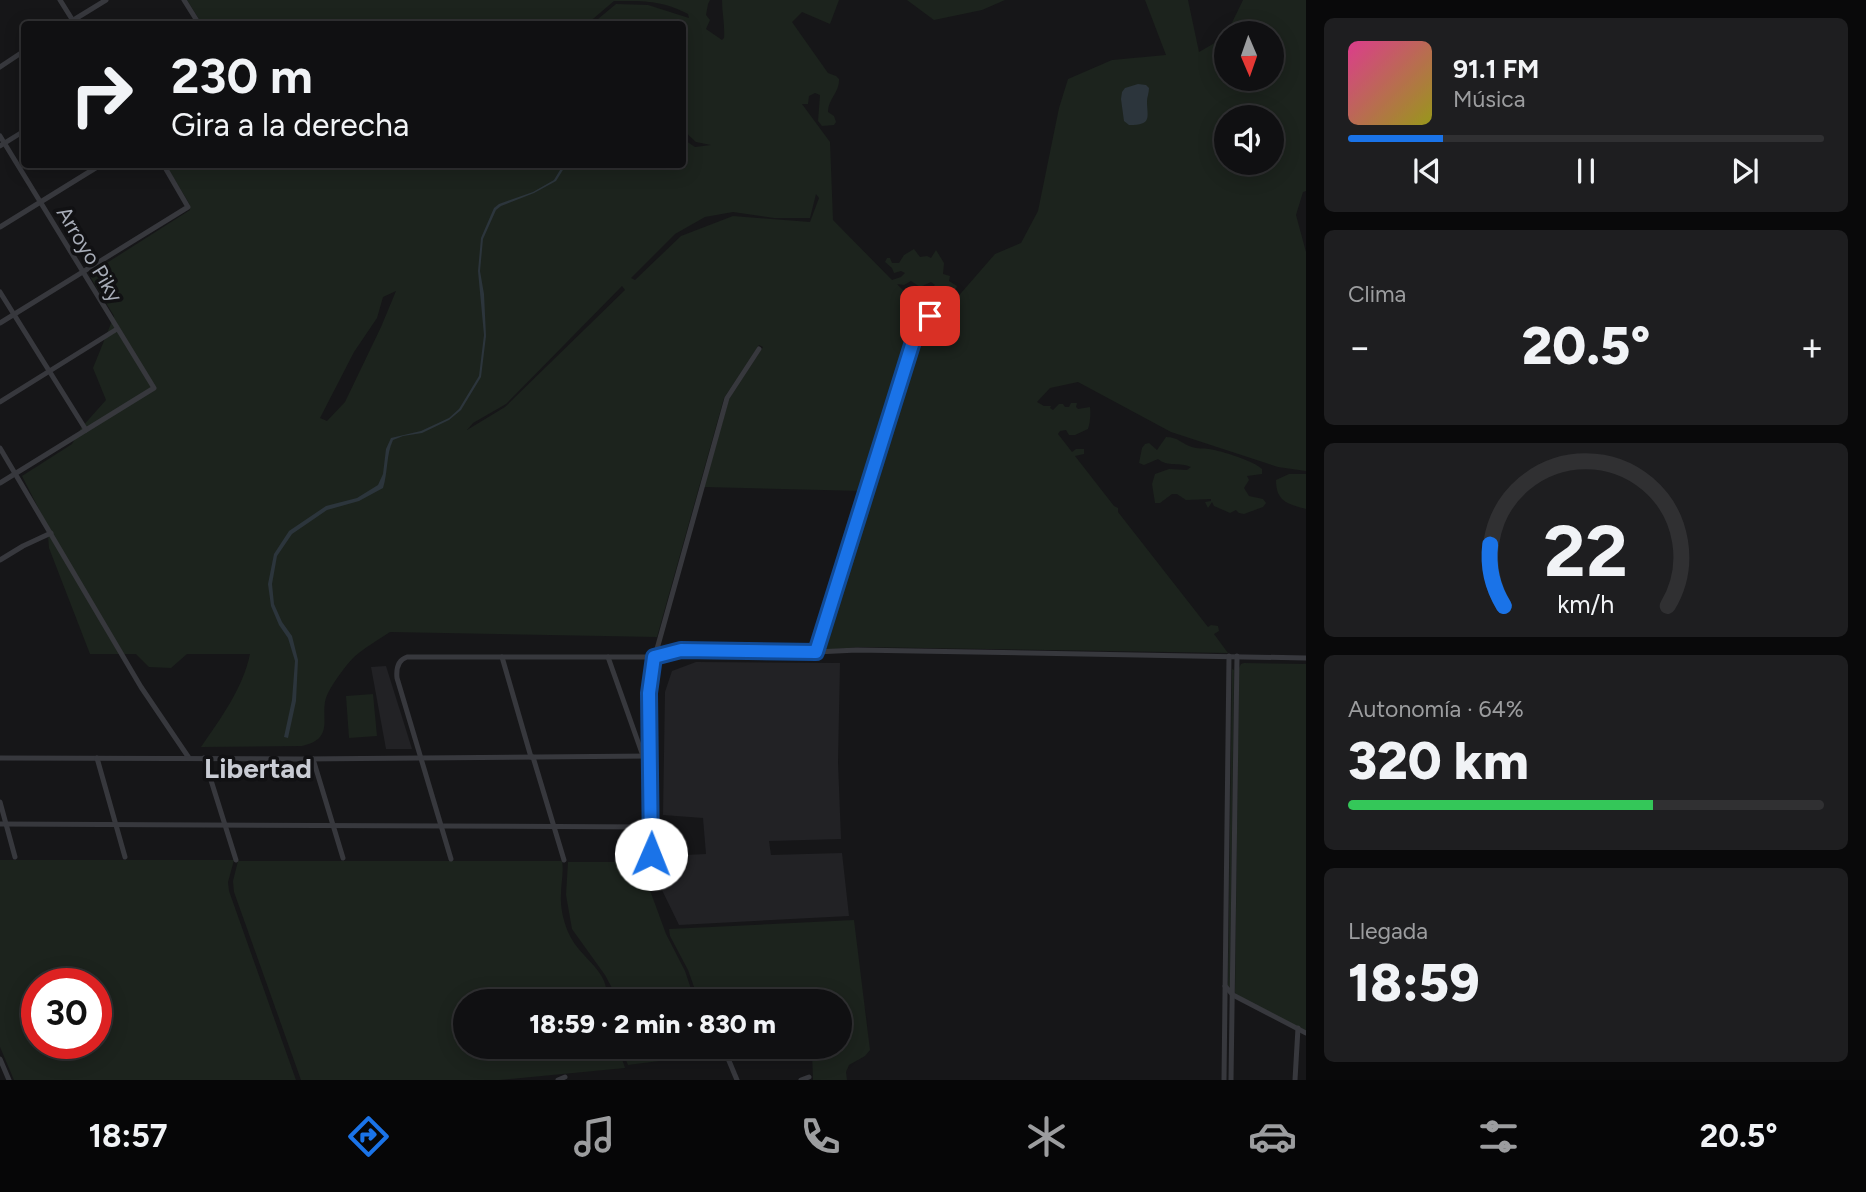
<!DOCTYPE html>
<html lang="es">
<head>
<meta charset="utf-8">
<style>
	body { margin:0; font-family:Figtree,sans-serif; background:#1e1e20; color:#f1f3f6; height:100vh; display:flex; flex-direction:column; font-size:26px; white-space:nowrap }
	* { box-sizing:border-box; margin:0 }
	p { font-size:23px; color:#9c9d9f }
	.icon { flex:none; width:38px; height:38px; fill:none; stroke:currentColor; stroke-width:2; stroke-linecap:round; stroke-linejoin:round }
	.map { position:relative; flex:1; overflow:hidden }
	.details { display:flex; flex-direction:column; gap:18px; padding:18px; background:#09090a; width:560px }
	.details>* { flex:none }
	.hud { position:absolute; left:21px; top:21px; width:665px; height:147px; border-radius:7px; box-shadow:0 4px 18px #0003,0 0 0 2px #303032; background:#101012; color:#f1f3f6; overflow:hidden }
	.needle { width:46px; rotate:178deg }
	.fabs { position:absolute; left:1214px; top:21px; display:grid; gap:14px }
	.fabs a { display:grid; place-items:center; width:70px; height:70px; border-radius:50%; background:#101012; box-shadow:0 4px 18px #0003,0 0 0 2px #303032; font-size:35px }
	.speed { position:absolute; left:21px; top:968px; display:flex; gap:14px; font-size:35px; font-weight:700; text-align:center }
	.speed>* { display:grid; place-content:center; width:91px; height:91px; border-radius:50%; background:#101012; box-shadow:0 4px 18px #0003,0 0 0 2px #303032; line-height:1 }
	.speed .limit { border:10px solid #d22; background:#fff; color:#111 }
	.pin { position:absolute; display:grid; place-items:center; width:60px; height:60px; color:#fff; margin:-30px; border-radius:14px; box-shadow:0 4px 10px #0006 }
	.me { position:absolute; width:77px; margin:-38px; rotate:1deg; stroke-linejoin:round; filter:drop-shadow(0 0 5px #0008) }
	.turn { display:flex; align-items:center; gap:24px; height:147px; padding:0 35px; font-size:32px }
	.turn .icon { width:91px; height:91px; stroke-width:2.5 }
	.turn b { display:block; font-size:49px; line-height:60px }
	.big { font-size:52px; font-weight:800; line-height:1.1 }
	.details .tile { flex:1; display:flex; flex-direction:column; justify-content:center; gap:10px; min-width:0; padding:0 24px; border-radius:10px; background:#1e1e20 }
	.details .dial { align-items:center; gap:0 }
	.dial svg { height:182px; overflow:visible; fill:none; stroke:#303032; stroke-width:7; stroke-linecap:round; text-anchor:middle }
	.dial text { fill:#f1f3f6; stroke:none }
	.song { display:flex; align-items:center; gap:21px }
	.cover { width:84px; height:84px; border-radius:10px; background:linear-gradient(135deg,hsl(330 70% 55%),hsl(60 70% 35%)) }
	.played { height:7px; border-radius:4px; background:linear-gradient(90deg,#1a73e8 20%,#303032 20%) }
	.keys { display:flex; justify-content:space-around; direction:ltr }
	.heat { display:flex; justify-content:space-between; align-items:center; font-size:38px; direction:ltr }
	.charge { height:10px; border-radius:5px; background:linear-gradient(90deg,#34c759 64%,#303032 0) }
	.trip { position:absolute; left:453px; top:989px; width:399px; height:70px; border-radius:35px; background:#101012; box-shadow:0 4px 18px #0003,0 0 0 2px #303032; font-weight:800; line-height:70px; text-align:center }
	.tabs { display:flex; height:112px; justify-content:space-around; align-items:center; background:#060607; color:#9c9d9f }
	.tabs .icon { width:49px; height:49px }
	.tabs .active { color:#1a73e8 }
	.tabs b { font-size:32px; color:#f1f3f6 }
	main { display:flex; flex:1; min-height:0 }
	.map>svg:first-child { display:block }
	.built { fill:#222225 }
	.green { fill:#1c231d; fill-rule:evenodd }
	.water { fill:#2c353c }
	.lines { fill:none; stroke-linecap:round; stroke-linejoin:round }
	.minor { stroke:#37383d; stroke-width:5 }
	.route-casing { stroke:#114b97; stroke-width:18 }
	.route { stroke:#1a73e8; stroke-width:12 }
	.labels { text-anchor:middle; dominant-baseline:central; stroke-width:7; stroke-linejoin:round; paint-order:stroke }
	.street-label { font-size:21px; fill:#a8adb8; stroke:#111113 }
	.district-label { font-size:28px; font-weight:bold; fill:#c9ccd4; stroke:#111113 }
</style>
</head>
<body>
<main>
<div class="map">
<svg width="1306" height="1080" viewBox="0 0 1306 1080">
	<rect width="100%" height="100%" fill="#161618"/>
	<!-- built -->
	<g class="built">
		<path d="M696,662L840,663L838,762L841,839L769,841L771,855L842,853L849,916L679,925L661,888L664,856L706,854L703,818L663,815L665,692L672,671Z"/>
		<path d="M386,666L412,749H386L371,667Z"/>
	</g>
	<!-- green -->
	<g class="green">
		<path d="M187,0H710L708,4L706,15L710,20L706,29L722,40L724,38C725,25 722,13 722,0H839L830,24L802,12L792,22L828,73L836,76L839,79C840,92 828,99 828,112L834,116L836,122L834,125L822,126L818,121L820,95L815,93L809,96L808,104H802L830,142L833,220L892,280L901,277L905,273L901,271L894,273L892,268L885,262L887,258H890L892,263H899L904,255L914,249L920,257L927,256L931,258L936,250L944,263L943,274L950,276L949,281L957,286L954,293C947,297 942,294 935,292L934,294L929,293L930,289L935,285L931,282L920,287L911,281L904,285L897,284L926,314V316L914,333L863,491L704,487L729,399L763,347L759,345L724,398L657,637L390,632C378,640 364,648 354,657C346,665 333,683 328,693C317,714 338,738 302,746L201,747C221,718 243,688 250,654H187L171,668L149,667L136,654H90L49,548L47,525L22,476L72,444L81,428L106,400L93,368L114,316L91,278V273L190,210V205L166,165L682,164L683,139L695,147L711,145L696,142L683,130L682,24H592L616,4L648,5L689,18L688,14C661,0 644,1 614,1L587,24H202ZM816,194L819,198L810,222L733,216L681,236L635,280L631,278L675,234L705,217L733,212L774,218H810ZM622,286L625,290L505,407L467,430L473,423L506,404ZM396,291L381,327L345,402L327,421L320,418L354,352L377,318L383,297Z"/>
		<path d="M907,0H1005L982,10L934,20Z"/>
		<path d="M1145,0H1188L1199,52L1225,37L1243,0H1306V191L1303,192L1296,215L1306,252V471L1278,467L1171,432L1078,382L1050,388L1037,402L1044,406H1051L1050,408L1053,410L1059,404H1063L1065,407H1069L1071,403H1077L1076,407L1078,409L1090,407C1091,414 1090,423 1088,429L1075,435H1069L1066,430L1060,431L1058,434L1072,452L1076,449H1084V454L1075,456L1114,506L1118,508V512L1208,627L1211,625L1218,626L1219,631L1214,634L1228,653L861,647L820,650L819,648L918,330L951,296L955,300L995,254L1021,243L1038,211L1059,108L1068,79L1112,60L1166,55ZM1227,33H1272V79H1227ZM1227,117H1272V163H1227Z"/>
		<path d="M1166,437C1178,437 1182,444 1192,447C1197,449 1204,448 1209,449C1222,451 1254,461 1262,469V474L1247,476L1249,480L1244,488L1249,496L1263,499L1266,503L1263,507L1244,514L1239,513L1236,510L1230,513L1214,506L1212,502L1208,508L1205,502L1211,501V499L1186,500L1177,494H1172L1160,503H1155L1152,484L1155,474L1169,469L1187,470L1191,467C1180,462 1167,467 1158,459L1144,465L1139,463L1142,448L1145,444L1149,443L1157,450Z"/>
		<path d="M1289,474H1306V509C1287,504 1276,501 1276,480Z"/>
		<path d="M1244,663L1306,664V1031L1236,995L1235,992L1239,668L1241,664Z"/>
		<path d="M1232,669L1234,670L1230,987L1228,986Z"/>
		<path d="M373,694L377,736L349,738L346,696Z"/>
		<path d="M0,860H234L228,882L229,891L296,1080H14L0,1047ZM37,984H96V1043H37Z"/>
		<path d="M238,861H562C564,872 561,883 561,894C560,908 564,924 570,936C581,959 612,972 606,1001H466V1046L618,1047L625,1068L499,1080H301L234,892L233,881Z"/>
		<path d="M568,862H650L648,881L651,893L666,934L685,971L695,1001H619L605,975L572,929L566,895Z"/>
		<path d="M854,920L870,1050L865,1056L849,1065L846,1072L847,1080H813L812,1052L728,1054L725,1047L840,1046V1001H699L688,970L670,936L669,929Z"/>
		<path d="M621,1047H648L653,1052L667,1060L628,1065Z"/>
		<path d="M652,1047H722L725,1054L672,1060L658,1053Z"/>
	</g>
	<!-- water -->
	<g class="water">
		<path d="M1138,84L1146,85L1149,88C1149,93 1147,97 1147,101C1147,117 1153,125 1129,125L1124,121L1121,99L1122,92L1125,88Z"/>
		<path d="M563,165H566L556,181L534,193L501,206L496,210L483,239L480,271L484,294L486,336L481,377L461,410L449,420L422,433L403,436L393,440C386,455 388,472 383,488L359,501L327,510L292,534L277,556L272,584L274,604L282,622L292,636L298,660L296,701L288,738L284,737L292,700L295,661L288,638L279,625L271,606L268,584L274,554L289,531L326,506L357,498L378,485L383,474L386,449L391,438L421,431L449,418L459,409L479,376L484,335L478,271L481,238L494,208L499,204L533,192L554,180Z"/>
	</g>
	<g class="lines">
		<!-- minor -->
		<g class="minor">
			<path d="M60,0L75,24"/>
			<path d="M184,0L199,24"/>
			<path d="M67,24L106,0"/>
			<path d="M0,67L24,51"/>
			<path d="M0,136L154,388L0,483"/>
			<path d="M0,146L24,131"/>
			<path d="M0,227L102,164"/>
			<path d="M0,292L86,430"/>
			<path d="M0,323L188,207L163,164"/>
			<path d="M0,402L117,329"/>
			<path d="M0,448L141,687L189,758"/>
			<path d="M0,560L23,546L51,533"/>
			<path d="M816,652L916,332L930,316"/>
			<path d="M502,657L531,757"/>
			<path d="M608,657L643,756"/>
			<path d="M533,757L564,860"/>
			<path d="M0,758L303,759L650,756"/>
			<path d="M97,758L125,857"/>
			<path d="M204,758L236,860"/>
			<path d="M313,759L343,858"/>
			<path d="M0,802L15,857"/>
			<path d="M0,824L652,827"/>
			<path d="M451,859L397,678C396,668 398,660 407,657H654L681,650L816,652L857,650L1306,658"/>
			<path d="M650,881L652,827L649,693L650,674L727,398L759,349"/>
			<path d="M1225,986L1233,995L1306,1033"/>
			<path d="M727,1056L737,1080"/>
			<path d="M0,1059L9,1080"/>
			<path d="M558,1080L565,1077"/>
			<path d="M801,1080L809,1077"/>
			<path d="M1224,1080L1229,656"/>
			<path d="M1231,1080L1237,656"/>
			<path d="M1295,1080L1298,1028"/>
		</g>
	</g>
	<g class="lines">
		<!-- route casing -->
		<g class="route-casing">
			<path id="route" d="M651,854L649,693L654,657L681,650L816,652L916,332L930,316"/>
		</g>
		<!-- route -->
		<use href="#route" class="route"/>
	</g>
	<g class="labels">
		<!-- street labels -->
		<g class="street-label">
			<text transform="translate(90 254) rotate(59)">Arroyo Piky</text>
		</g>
		<!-- district labels -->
		<g class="district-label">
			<text x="258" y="768">Libertad</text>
		</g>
	</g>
</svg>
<div class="fabs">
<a><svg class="needle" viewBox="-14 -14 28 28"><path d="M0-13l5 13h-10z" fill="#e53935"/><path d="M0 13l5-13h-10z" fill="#9c9d9f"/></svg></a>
<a><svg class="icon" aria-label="sound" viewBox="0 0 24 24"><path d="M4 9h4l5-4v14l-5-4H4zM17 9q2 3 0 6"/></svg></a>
</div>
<div class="speed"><div class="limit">30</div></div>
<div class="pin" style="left:930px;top:316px;background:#d93025"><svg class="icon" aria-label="arrive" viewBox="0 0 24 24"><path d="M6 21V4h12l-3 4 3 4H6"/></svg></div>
<svg class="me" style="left:651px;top:854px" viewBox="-20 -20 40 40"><circle r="19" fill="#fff"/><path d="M0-13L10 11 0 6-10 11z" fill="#1a73e8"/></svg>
<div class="trip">18:59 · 2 min · 830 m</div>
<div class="hud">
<div class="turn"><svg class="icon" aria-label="right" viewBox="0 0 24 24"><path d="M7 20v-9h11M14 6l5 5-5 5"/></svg><div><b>230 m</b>Gira a la derecha</div></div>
</div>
</div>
<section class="details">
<div class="tile">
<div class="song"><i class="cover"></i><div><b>91.1 FM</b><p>Música</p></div></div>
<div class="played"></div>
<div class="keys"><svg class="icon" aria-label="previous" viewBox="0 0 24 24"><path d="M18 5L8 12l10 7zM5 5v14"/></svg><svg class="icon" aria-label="pause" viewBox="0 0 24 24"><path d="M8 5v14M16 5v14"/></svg><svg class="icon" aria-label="next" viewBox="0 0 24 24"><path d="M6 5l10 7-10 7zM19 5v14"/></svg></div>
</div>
<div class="tile"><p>Clima</p>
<div class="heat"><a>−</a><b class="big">20.5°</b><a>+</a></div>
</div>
<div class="tile dial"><svg viewBox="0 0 100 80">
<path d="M14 69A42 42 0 1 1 86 69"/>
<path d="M14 69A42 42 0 0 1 8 42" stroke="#1a73e8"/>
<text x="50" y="56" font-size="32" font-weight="700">22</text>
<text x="50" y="72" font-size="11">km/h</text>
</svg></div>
<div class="tile"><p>Autonomía · 64%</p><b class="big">320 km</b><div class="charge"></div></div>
<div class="tile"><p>Llegada</p><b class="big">18:59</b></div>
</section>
</main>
<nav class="tabs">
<b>18:57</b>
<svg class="icon active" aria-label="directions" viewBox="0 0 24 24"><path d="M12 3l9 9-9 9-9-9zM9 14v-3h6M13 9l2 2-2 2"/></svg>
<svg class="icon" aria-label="music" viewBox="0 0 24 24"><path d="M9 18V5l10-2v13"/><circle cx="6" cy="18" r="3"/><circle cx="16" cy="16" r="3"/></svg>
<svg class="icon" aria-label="phone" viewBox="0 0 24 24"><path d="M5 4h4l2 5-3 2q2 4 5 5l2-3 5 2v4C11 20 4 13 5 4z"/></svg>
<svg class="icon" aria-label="climate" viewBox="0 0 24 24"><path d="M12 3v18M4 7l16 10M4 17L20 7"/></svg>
<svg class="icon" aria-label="car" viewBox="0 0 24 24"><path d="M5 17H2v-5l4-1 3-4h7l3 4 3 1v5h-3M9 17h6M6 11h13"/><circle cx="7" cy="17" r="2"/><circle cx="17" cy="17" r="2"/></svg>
<svg class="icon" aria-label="filters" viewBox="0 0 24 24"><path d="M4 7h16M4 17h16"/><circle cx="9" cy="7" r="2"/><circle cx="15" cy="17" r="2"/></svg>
<b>20.5°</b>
</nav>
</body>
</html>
